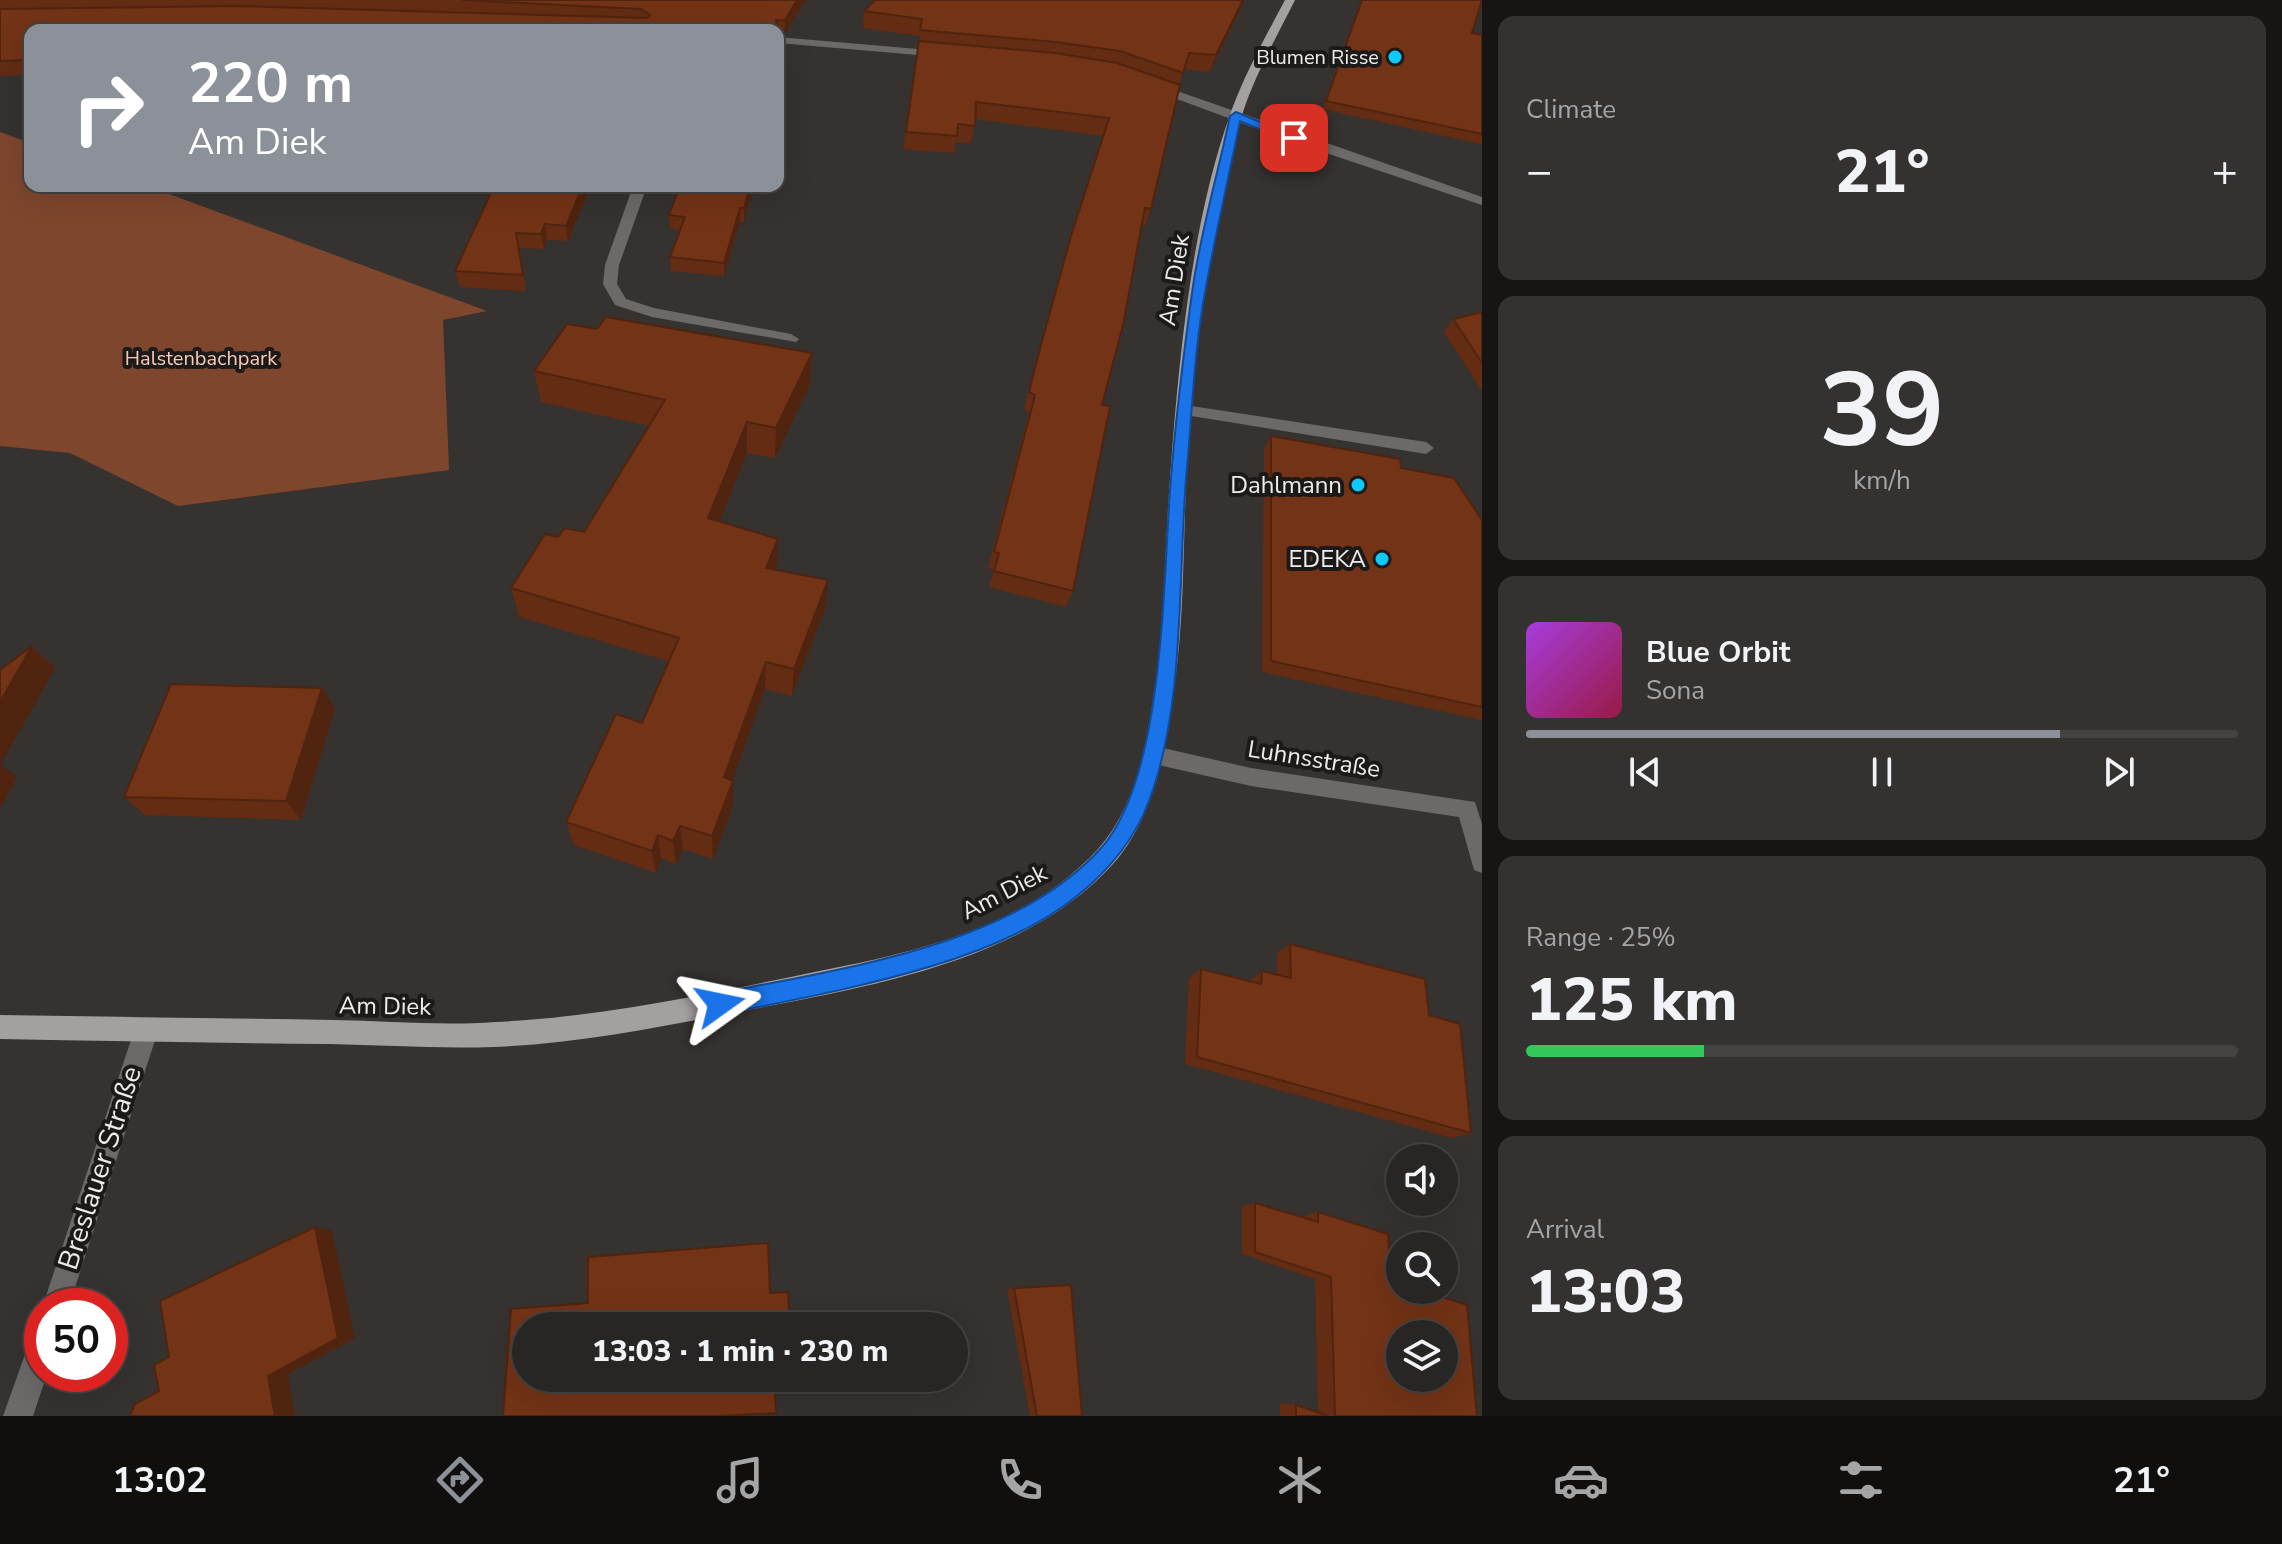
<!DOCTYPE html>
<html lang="en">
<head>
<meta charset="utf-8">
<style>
	body { margin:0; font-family:"Nunito Sans",sans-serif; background:#343231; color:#f1f3f6; height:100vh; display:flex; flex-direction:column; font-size:30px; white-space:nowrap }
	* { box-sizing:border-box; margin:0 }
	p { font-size:26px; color:#a5a5a6 }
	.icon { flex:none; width:44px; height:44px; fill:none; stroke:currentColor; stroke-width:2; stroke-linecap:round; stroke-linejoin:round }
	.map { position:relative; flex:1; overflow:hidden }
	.panel { display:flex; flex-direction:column; gap:16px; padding:16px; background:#161514; width:800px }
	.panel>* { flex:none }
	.top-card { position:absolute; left:24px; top:24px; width:760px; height:168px; border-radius:16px; box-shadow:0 8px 32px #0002,0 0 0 2px #444341; background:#8c9099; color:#fff; overflow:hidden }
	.buttons { position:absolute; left:1386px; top:1144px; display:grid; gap:16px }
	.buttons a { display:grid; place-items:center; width:72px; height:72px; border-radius:50%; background:#282624; box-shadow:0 8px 32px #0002,0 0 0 2px #444341; font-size:40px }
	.speed { position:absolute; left:24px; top:1288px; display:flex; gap:16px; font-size:40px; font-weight:700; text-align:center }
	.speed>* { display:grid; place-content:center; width:104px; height:104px; border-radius:50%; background:#282624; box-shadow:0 8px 32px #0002,0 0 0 2px #444341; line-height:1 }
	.speed .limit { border:12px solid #d22; background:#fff; color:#111 }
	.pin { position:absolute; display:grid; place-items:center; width:68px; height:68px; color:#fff; margin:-34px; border-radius:16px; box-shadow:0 4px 12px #0006 }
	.me { position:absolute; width:88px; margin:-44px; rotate:78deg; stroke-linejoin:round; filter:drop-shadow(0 0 6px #0008) }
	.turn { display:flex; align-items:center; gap:28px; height:168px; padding:0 32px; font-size:36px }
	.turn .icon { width:104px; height:104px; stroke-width:2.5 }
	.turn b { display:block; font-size:56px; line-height:68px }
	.big { font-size:60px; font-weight:800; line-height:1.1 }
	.panel .tile { flex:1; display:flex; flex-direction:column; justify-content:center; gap:12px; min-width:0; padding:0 28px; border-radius:16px; background:#343231 }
	.panel .dial { align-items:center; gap:0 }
	.dial b { font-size:104px; line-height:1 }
	.song { display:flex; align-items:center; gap:24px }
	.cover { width:96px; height:96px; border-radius:12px; background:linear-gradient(135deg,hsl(280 70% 55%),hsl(340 70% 35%)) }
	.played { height:8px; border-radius:4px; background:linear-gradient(90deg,#8c9099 75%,#444341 75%) }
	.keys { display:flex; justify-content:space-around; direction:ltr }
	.heat { display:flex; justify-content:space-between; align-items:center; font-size:44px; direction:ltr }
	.charge { height:12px; border-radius:6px; background:linear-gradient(90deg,#34c759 25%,#444341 0) }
	.trip { position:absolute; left:512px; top:1312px; width:456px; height:80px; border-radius:40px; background:#282624; box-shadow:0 8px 32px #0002,0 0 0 2px #444341; font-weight:800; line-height:80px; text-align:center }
	.menu { display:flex; height:128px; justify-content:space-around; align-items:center; background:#100f0e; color:#a5a5a6 }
	.menu .icon { width:56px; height:56px }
	.menu .active { color:#8c9099 }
	.menu b { font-size:36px; color:#f1f3f6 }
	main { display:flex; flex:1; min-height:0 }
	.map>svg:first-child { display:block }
	.green { fill:#7f462e }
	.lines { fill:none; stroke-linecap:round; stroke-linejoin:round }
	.minor { fill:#6c6a69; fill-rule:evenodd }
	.major { fill:#a4a09f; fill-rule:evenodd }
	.wall { fill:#632c13 }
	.shaded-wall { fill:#50240f }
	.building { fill:#733316; stroke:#50240f; stroke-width:2; fill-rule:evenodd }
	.route { fill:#1a73e8; stroke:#114b97; stroke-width:2 }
	.poi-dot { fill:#0dcafa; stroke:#1c1a19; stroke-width:3 }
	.labels { text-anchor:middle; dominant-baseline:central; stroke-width:8; stroke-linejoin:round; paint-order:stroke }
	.far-poi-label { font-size:20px; fill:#efeceb; stroke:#1c1a19; text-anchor:end }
	.far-park-label { font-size:20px; fill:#facab6; stroke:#1c1a19 }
	.street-label { font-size:24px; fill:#efeceb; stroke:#1c1a19 }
	.poi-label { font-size:24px; fill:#efeceb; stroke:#1c1a19; text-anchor:end }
	.near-street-label { font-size:28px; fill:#efeceb; stroke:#1c1a19 }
</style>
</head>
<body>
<main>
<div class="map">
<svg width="1482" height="1416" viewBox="0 0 1482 1416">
	<rect width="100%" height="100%" fill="#353230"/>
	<!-- green -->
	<path class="green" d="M0,132L30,143V186H147L487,311L443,320L449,470L178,506L70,453L0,446Z"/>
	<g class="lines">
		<!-- minor -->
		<g class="minor">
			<path d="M778,37L941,51L947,54L941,57L778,43Z"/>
			<path d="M1154,83L1482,197V205L1290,141L1150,89L1148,87Z"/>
			<path d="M633,186H647L619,265L617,284L626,299L654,308L791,334L799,339L796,342L652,317L615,305L603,284L605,265Z"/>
			<path d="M1185,405L1426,442L1434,448L1426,454L1179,414L1177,410Z"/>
			<path d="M1154,746L1251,768L1475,802L1482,824V873L1474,870L1459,817L1251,786L1154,764L1147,761L1144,755L1147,749Z"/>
			<path d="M146,1019L155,1022L158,1031L69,1306L42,1308L134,1031L137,1022Z"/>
			<path d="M42,1331V1374H47L33,1416H3L32,1335Z"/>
		</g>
		<!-- major -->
		<path class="major" d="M1285,0H1295C1277,36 1256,73 1243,112C1205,224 1192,368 1186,487C1183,552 1184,617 1175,682C1167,743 1156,816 1113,864C1023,965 854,989 727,1014C650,1029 571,1044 493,1047C439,1049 383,1045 329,1044C219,1043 110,1041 0,1039V1015C111,1017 223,1018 334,1020C387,1021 442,1026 496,1022C600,1017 703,995 805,974C908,954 1024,930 1098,849C1138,805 1148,736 1156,679C1165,613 1165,545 1170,478C1179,358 1191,222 1232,109C1246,71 1266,36 1285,0Z"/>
	</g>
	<!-- wall -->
	<g class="wall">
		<path d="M0,0H806L784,35H778V30H30V75L0,76Z"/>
		<path d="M1361,0H1482L1472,33L1482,35V142L1481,144L1322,109Z"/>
		<path d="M1242,5L1210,72L1184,69L1179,84L1151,209L1145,226H1142L1102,405L1073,591L1066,607L989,587L994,570L988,568L1029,412L1024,409L1033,373L1066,254L1104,136L975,119L971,143L956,142L954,153L903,149L920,36L863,28L864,11Z"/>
		<path d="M494,186H591L568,241L547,240L544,249L519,248L526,291L460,287L455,271Z"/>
		<path d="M680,186H754L744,222H740L724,276L671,271L670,257L680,230L670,229L669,215Z"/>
		<path d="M1482,312V391L1444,332L1453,319Z"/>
		<path d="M597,329L812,353L810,384L775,458L747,453L719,521L777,568L776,570L828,580L825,609L792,696L765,689L732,781L733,805L713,859L683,849L676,864L661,858L656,873L574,845L566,822L642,723L668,661L519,617L511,588L558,537L584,532L649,426L541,402L534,371Z"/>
		<path d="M1271,436L1482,520V720L1262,672L1264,449Z"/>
		<path d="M322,688L335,709L301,820L145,815L124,797Z"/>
		<path d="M1290,944L1429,1015L1471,1133L1452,1138L1185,1064L1189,978L1201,969L1249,981L1262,971L1277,975V953Z"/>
		<path d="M1255,1203L1303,1217V1216L1318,1212L1391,1281L1477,1416H1280V1403L1296,1405L1318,1412L1315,1279L1242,1254V1206Z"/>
		<path d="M1014,1288L1082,1416H1030L1007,1289Z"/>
	</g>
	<!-- shaded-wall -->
	<g class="shaded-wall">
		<path d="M797,0H806L784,35L785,20Z"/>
		<path d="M1243,0H1244L1242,5L1210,72L1216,55Z"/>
		<path d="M583,186H591L568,241L566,226Z"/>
		<path d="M750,186H754L744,222V208Z"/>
		<path d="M740,208V222L724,276V263Z"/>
		<path d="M545,224L547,240L544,249L541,234Z"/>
		<path d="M812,353L810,384L775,458L776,428Z"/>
		<path d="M747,422V453L709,547L708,518Z"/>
		<path d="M778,539L777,568L765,596L766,568Z"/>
		<path d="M828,580L825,609L792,696L794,669Z"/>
		<path d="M32,646L55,668L1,764L17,777L0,809V702Z"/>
		<path d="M766,662L765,689L725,802L724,777Z"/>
		<path d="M322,688L335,709L301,820L286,801Z"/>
		<path d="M733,781V805L713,859L712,836Z"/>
		<path d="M680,826L683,849L676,864L673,841Z"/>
		<path d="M658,835L661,858L656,873L652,851Z"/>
		<path d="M315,1227L332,1231L355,1338L288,1374L295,1416H275L268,1376Z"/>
	</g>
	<!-- building -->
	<g class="building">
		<path d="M462,0H797L785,20H776L777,30H30V60L0,61V9L236,6L647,18L650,15L641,9Z"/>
		<path d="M875,0H1243L1216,55L1189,53L1183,73L1120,51L1055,42L920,30L922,19L864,11Z"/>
		<path d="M1362,0H1482L1472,33L1482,35V134L1326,101Z"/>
		<path d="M919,41L1055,53L1117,63L1180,85L1151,209L1145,208L1123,325L1102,405L1110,406L1073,591L994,571L999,553L994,552L1035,395L1029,392L1038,356L1071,236L1109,118L976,102L975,126L958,124L957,136L906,132Z"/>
		<path d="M494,186H583L566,226L545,224L541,234L516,233L523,275L455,271Z"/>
		<path d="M680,186H750L744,208H740L724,263L670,257L685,217L669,215Z"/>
		<path d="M1482,312V363L1453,319Z"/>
		<path d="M606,317L812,353L776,428L747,422L708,518L778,539L766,568L828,580L794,669L766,662L724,777L733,781L712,836L680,826L673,841L658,835L652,851L566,822L616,714L642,723L679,638L511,588L545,534L558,537L565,528L584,532L665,400L534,371L567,324L597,329Z"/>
		<path d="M1271,436L1400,459L1401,468L1454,478L1482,520V707L1271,661Z"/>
		<path d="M32,646L0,702V670Z"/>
		<path d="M171,684L322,688L286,801L124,797Z"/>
		<path d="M1290,944L1425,979L1429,1015L1460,1024L1471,1133L1197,1057L1201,969L1261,984L1262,971L1291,978Z"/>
		<path d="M1255,1203L1318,1222V1212L1388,1234L1391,1281L1400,1284V1290H1420L1467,1305L1477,1416H1335L1331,1277L1255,1252ZM1400,1334H1444V1378H1400Z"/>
		<path d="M315,1227L338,1338L268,1376L275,1416H130L135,1404L159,1391L154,1365L169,1357L160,1301Z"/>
		<path d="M768,1243L770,1293L788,1292L790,1326H526V1378H774L776,1413L718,1416H503L511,1309L588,1303V1257Z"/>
		<path d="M1071,1285L1082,1416H1037L1014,1288Z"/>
		<path d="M1296,1405L1329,1416H1296Z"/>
	</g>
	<!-- route -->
	<path class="route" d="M1236,112L1299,138L1290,141L1240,121C1229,176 1216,231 1206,287C1194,349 1192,415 1186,479C1178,580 1185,706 1149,801C1135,839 1108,871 1077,896C990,967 828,992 720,1015L712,1012L709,1004L712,997L720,993C844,968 1014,946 1102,847C1164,776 1163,584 1170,490C1175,425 1183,358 1192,293C1200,233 1218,174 1230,116Z"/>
	<!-- markers -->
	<g class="poi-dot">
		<circle cx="1395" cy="57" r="8"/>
		<circle cx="1358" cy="485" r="8"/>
		<circle cx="1382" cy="559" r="8"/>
	</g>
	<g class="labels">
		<!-- far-poi labels -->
		<g class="far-poi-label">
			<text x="1379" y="57">Blumen Risse</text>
		</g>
		<!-- far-park labels -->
		<g class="far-park-label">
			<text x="201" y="358">Halstenbachpark</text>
		</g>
		<!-- street labels -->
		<g class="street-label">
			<text transform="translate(1174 280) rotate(-81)">Am Diek</text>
			<text transform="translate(1314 759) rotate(9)">Luhnsstraße</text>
			<text transform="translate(1004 892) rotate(-27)">Am Diek</text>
			<text transform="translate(385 1006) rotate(1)">Am Diek</text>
		</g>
		<!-- poi labels -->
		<g class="poi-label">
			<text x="1342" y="485">Dahlmann</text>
			<text x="1366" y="559">EDEKA</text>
		</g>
		<!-- near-street labels -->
		<g class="near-street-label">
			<text transform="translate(100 1168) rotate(-72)">Breslauer Straße</text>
		</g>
	</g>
</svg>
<div class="buttons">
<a><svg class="icon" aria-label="sound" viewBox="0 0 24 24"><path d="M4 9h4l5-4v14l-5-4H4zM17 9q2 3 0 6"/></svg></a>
<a><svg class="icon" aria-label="search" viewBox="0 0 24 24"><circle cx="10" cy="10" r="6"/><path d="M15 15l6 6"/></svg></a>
<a><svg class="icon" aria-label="layers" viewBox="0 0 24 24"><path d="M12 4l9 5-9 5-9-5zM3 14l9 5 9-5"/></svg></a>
</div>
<div class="speed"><div class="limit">50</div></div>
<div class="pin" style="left:1294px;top:138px;background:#d93025"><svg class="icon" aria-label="arrive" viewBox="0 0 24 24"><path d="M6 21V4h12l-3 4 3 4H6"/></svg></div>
<svg class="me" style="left:720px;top:1004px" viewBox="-20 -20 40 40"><path d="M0-17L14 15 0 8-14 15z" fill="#1a73e8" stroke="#fff" stroke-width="4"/></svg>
<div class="trip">13:03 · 1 min · 230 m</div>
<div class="top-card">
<div class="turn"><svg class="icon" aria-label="right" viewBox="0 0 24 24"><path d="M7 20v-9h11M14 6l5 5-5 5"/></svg><div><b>220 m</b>Am Diek</div></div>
</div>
</div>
<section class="panel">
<div class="tile"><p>Climate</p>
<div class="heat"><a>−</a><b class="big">21°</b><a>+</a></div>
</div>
<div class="tile dial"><b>39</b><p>km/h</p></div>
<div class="tile">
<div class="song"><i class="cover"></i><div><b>Blue Orbit</b><p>Sona</p></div></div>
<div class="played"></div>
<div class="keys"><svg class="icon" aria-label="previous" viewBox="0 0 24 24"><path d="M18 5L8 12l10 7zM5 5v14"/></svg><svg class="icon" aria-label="pause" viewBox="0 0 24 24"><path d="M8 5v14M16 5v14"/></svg><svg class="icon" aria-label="next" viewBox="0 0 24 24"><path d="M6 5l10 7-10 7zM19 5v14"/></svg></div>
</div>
<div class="tile"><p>Range · 25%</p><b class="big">125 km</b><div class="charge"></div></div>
<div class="tile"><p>Arrival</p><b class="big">13:03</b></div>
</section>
</main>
<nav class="menu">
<b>13:02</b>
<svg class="icon active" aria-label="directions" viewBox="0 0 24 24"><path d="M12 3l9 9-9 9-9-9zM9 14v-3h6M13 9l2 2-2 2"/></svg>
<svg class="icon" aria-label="music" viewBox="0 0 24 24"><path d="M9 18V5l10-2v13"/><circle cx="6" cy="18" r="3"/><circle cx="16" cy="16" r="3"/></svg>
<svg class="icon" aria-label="phone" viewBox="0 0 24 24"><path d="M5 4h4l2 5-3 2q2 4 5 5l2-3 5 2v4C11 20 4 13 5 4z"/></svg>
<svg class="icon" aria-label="climate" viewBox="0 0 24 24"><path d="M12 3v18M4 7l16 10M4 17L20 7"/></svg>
<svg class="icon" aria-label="car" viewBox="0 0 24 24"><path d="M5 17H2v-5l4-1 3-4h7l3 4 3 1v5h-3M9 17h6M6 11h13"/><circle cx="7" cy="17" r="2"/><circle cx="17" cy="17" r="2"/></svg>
<svg class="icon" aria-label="filters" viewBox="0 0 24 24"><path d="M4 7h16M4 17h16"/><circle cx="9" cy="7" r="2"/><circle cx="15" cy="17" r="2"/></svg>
<b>21°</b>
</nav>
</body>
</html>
